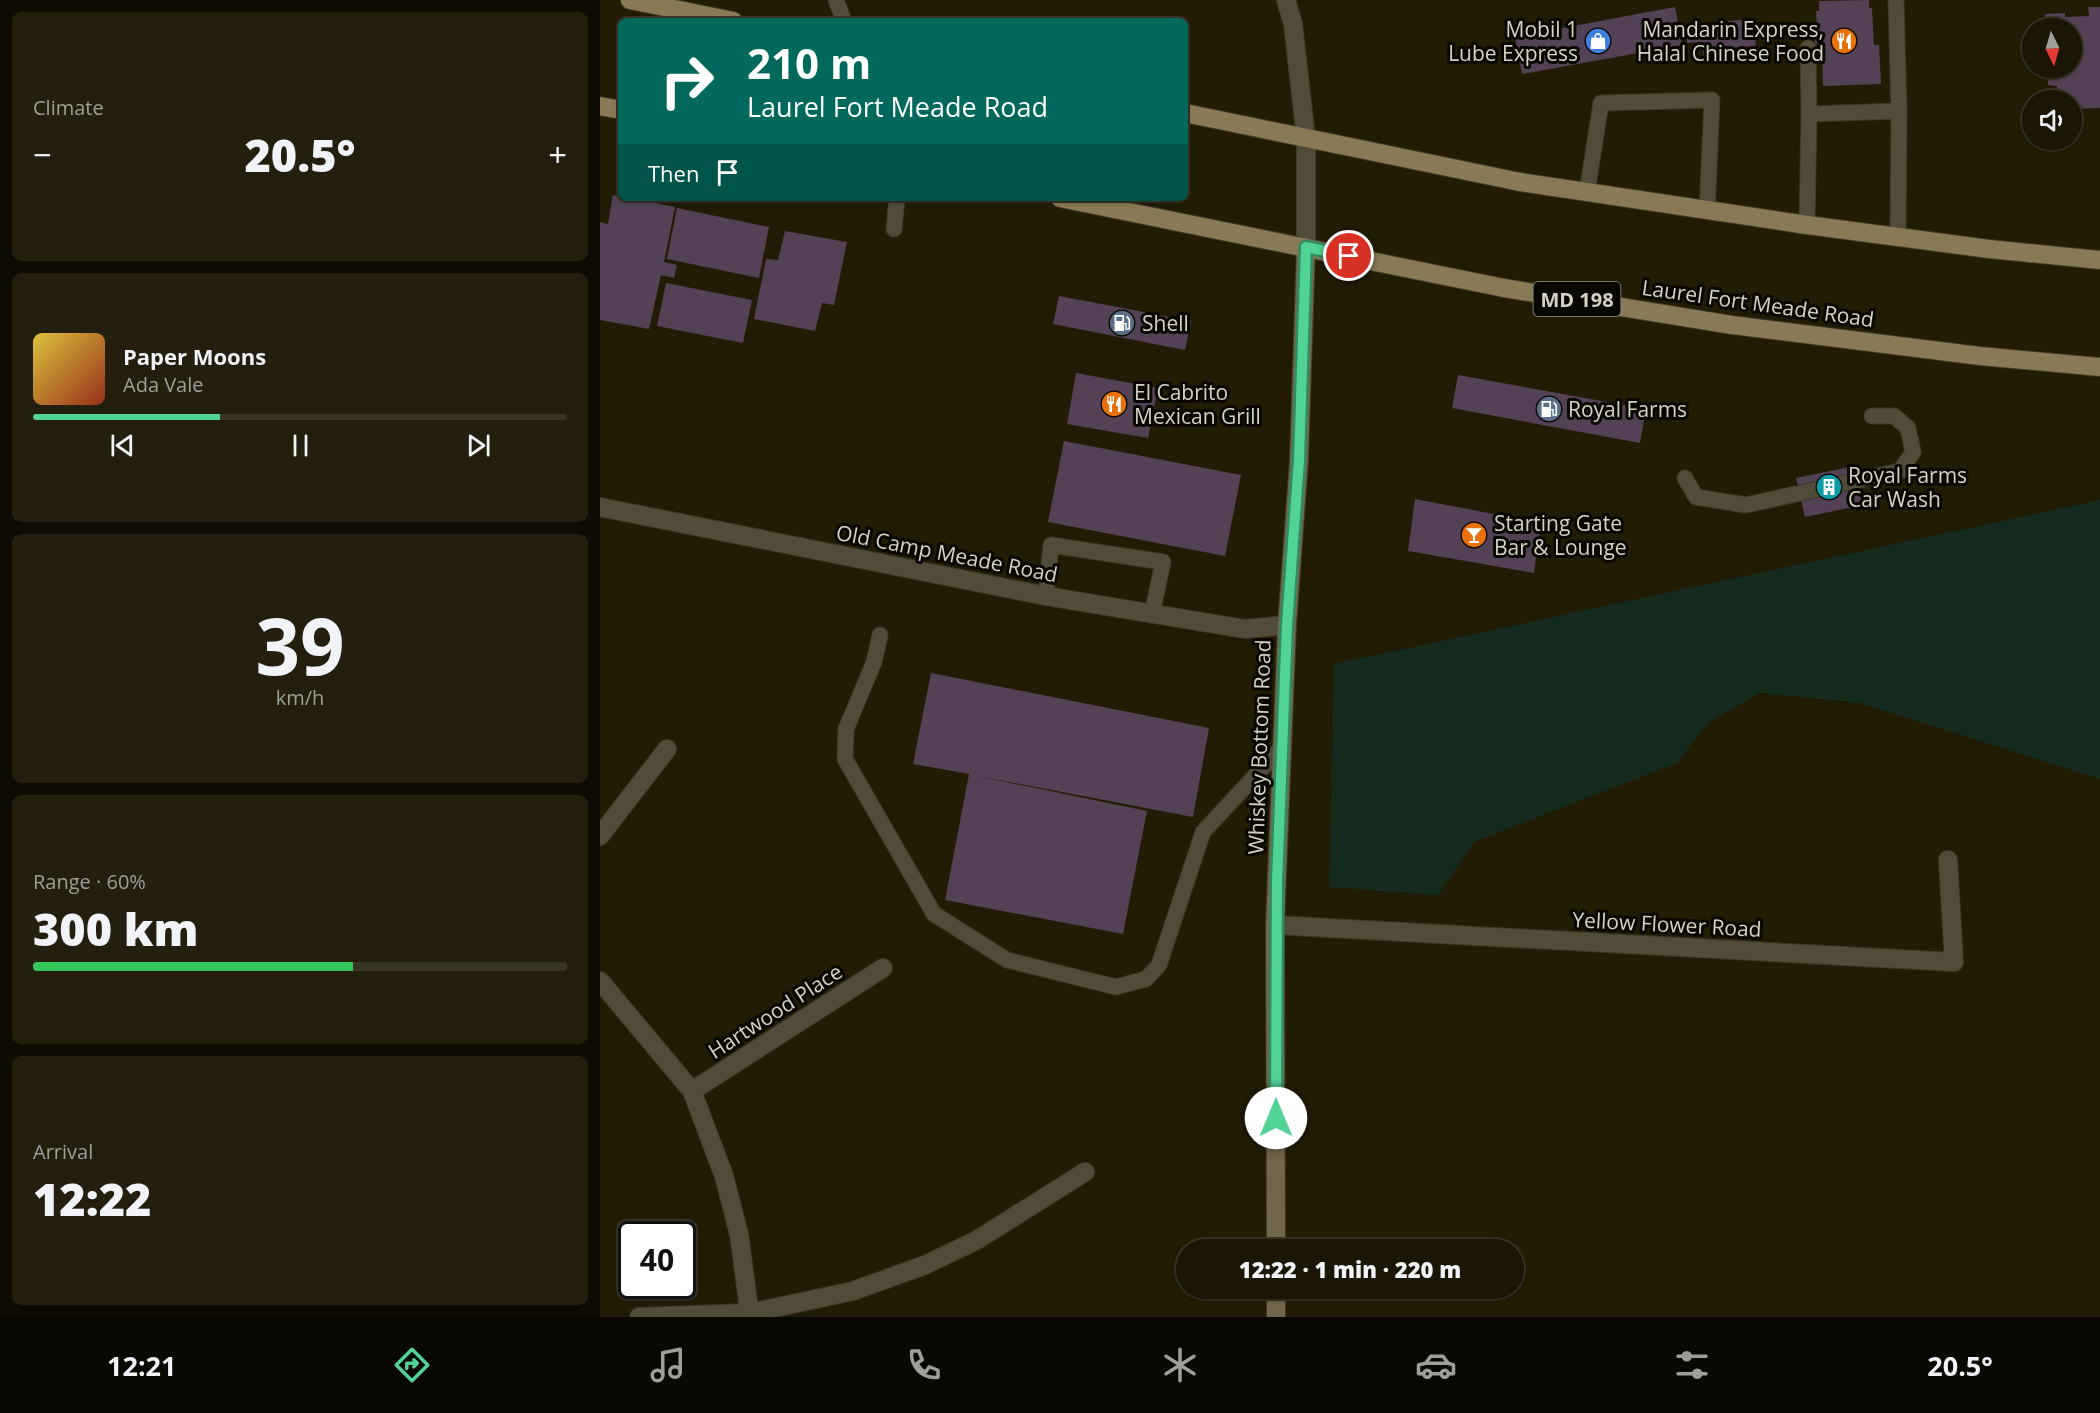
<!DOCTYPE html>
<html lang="en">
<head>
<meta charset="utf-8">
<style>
	body { margin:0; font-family:"Open Sans",sans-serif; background:#231e0e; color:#f1f3f6; height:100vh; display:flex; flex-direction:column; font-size:22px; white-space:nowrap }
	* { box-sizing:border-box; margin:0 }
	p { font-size:20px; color:#9f9f9a }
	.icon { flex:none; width:33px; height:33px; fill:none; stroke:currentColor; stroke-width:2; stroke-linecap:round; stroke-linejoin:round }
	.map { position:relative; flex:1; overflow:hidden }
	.panel { display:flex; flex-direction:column; gap:12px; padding:12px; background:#0e0c02; width:600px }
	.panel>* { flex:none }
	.guide { position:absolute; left:18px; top:18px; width:570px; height:183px; border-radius:9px; box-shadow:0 2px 4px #0004,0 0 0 2px #383426; background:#00695c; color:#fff; overflow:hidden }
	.needle { width:39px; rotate:175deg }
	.buttons { position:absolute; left:1422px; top:18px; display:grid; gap:12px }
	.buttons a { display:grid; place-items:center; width:60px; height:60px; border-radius:50%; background:#1a1504; box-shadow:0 2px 4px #0004,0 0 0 2px #383426; font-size:30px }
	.speed { position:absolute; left:18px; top:1221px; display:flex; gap:12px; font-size:30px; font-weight:700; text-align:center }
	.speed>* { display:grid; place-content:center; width:78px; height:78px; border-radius:50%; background:#1a1504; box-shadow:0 2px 4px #0004,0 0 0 2px #383426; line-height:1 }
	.speed .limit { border:3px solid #111; border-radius:9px; background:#fff; color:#111 }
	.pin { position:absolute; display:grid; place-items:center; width:51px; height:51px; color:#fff; margin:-26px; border:3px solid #fff; border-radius:50%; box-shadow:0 2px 6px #0007 }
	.me { position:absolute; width:66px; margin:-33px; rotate:0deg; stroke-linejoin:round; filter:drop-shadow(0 0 4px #0008) }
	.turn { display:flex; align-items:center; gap:21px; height:126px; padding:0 30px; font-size:27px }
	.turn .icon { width:78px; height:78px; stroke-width:2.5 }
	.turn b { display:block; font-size:42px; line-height:51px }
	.then { display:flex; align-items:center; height:57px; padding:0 30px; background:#0003; gap:12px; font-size:22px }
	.big { font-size:45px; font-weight:800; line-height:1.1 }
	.panel .card { flex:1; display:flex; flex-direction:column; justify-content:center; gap:9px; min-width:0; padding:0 21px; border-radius:9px; background:#231e0e }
	.panel .dial { align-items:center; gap:0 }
	.dial b { font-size:78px; line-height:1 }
	.song { display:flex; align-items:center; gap:18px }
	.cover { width:72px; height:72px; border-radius:9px; background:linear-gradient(135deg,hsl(50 70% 55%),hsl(10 70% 35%)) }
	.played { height:6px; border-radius:3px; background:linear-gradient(90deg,#51d397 35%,#383426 35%) }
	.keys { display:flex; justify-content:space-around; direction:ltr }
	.heat { display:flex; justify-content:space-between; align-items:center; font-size:33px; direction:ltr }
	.charge { height:9px; border-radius:4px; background:linear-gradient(90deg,#34c759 60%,#383426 0) }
	.trip { position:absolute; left:576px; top:1239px; width:348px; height:60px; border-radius:30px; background:#1a1504; box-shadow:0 2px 4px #0004,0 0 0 2px #383426; font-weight:800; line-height:60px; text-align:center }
	.dock { display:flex; height:96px; justify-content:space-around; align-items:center; background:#0a0802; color:#9f9f9a }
	.dock .icon { width:42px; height:42px }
	.dock .current { color:#51d397 }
	.dock b { font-size:27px; color:#f1f3f6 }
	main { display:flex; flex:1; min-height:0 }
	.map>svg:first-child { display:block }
	.green { fill:#152b1d }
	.building { fill:#534255 }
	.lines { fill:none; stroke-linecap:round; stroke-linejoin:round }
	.lane-casing { stroke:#3f3924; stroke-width:17 }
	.street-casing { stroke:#3f3924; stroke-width:20 }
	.secondary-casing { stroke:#3f3924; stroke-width:20 }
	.primary-casing { stroke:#3f3924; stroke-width:20 }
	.lane { stroke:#514b3a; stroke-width:15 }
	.street { stroke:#514b3a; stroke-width:18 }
	.secondary { stroke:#706649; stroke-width:18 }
	.primary { stroke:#877a55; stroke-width:18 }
	.route-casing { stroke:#358962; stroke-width:15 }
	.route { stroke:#51d397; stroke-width:10 }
	.labels { text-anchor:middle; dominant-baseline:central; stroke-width:6; stroke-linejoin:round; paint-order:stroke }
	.shield { fill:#090701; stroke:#98958a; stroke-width:1.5 }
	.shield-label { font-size:20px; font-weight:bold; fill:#d6d2c4 }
	.poi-label { font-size:21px; fill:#d6d2c4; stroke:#090701; text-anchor:start }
	.street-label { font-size:21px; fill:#d6d2c4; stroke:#090701 }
</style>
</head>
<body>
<main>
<section class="panel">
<div class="card"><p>Climate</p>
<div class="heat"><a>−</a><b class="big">20.5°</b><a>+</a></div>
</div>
<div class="card">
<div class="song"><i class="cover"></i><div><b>Paper Moons</b><p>Ada Vale</p></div></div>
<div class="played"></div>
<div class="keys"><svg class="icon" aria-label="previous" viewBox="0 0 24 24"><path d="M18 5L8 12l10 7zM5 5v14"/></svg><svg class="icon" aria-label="pause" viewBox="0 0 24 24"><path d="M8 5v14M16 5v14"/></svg><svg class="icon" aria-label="next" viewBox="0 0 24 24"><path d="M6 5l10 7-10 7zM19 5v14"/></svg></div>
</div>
<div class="card dial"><b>39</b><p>km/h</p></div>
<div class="card"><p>Range · 60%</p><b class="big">300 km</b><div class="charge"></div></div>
<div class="card"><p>Arrival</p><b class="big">12:22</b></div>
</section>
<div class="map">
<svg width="1500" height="1317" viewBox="0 0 1500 1317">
	<rect width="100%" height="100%" fill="#221c05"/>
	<!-- green -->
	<path class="green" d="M1500,500V779L1260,703L1160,693L1109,722L1077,763L874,842L838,895L729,887L734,664Z"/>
	<!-- building -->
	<g class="building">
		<path d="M1269,0V8H1272L1274,45H1279L1281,84L1223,86L1222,46H1220V43L1215,44V38H1220L1219,31L1217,32L1216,11H1219V1Z"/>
		<path d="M1075,7L1082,45L922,74L915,37Z"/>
		<path d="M1488,7H1500V108L1472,109V100H1457V86L1448,85L1447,68H1472V28H1446L1445,14L1465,13V17L1489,16Z"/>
		<path d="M1153,19L1156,46L1128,48L1129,59L1104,61L1102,42L1087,43L1086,30L1129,26L1128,21Z"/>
		<path d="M13,195L75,207L64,262L77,265L74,278L61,275L49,329L0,320V222L8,224Z"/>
		<path d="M77,208L169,227L159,278L67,259Z"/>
		<path d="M185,231L247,242L234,305L222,303L215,331L154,319L166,259L178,260Z"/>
		<path d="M66,283L152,300L143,343L57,326Z"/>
		<path d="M459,296L591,321L585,350L453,324Z"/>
		<path d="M476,373L558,388L548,438L467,424Z"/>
		<path d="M858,375L1046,409L1040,443L852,408Z"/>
		<path d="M464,441L641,475L625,556L448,522Z"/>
		<path d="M1255,466L1263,505L1205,517L1196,478Z"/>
		<path d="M815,499L941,523L934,573L808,551Z"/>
		<path d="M331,673L609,728L593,817L372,775L547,811L523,934L345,900L369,774L313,764Z"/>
	</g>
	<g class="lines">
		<!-- lane casing -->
		<g class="lane-casing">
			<g id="lane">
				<path d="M236,0L244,21"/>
				<path d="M1296,0L1299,111"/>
				<path d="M1208,48L1209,114"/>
				<path d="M987,192L1001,103L1112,100L1107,211"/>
				<path d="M1207,225L1209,114L1299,111L1298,237"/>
				<path d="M294,229L297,198"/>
				<path d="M1085,478L1096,497L1146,505L1300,471L1313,452L1308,428L1294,416H1272"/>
				<path d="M446,596L451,545L563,562L552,614"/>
				<path d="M280,635L274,662L246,729L245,759L334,914L407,960L516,987L546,979L559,965L603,832L682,747"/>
			</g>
		</g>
		<!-- street casing -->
		<g class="street-casing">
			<g id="street">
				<path d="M686,0L693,24L706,138V247"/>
				<path d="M0,507L446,596L645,629L687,625"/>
				<path d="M0,836L67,749"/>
				<path d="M675,925L1354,962L1348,860"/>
				<path d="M0,981L92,1091L124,1176L139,1234L150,1317"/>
				<path d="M92,1091L283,968"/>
				<path d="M39,1317L150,1313L253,1291L325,1265L377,1240L485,1172"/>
			</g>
		</g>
		<!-- secondary casing -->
		<g class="secondary-casing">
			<g id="secondary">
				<path d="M676,1250L675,925L687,625L699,460L706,247"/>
				<path d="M676,1288V1317"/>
			</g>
		</g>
		<!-- primary casing -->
		<g class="primary-casing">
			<g id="primary">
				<path d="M30,0L133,21"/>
				<path d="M0,106L21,110"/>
				<path d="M585,113L920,182L1207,225L1389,249L1500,260"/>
				<path d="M460,198L904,288L1132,325L1380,356L1500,367"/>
			</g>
		</g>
		<!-- lane -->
		<use href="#lane" class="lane"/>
		<!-- street -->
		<use href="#street" class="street"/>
		<!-- secondary -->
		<use href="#secondary" class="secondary"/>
		<!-- primary -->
		<use href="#primary" class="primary"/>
	</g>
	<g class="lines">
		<!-- route casing -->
		<g class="route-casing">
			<path id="route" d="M676,1118L677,881L687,625L699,460L706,247L749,256"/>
		</g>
		<!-- route -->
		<use href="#route" class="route"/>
	</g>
	<!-- icons -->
	<defs>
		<g id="shop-disc" transform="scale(1.35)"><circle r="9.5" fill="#3f7fe0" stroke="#090701"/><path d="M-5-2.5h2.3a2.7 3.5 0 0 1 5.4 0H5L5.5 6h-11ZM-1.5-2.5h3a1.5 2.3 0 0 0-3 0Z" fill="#fff"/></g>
		<g id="restaurant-disc" transform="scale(1.35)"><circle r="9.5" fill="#e8710a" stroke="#090701"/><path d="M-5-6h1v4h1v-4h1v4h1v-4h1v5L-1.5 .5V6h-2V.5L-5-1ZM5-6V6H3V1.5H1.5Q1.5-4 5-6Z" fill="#fff"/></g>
		<g id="fuel-disc" transform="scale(1.35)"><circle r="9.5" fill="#5c6f8a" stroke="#090701"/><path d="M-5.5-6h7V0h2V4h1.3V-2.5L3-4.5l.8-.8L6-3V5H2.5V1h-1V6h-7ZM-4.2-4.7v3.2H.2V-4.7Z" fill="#fff"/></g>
		<g id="building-disc" transform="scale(1.35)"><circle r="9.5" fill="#0f9aa8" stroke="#090701"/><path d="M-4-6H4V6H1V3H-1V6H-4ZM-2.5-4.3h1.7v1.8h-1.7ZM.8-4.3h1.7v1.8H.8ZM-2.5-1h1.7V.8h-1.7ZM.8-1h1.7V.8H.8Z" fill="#fff"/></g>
		<g id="bar-disc" transform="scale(1.35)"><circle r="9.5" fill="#e8710a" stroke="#090701"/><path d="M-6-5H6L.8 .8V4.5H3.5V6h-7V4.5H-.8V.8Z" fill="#fff"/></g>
	</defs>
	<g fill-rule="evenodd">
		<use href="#shop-disc" x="998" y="41"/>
		<use href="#restaurant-disc" x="1244" y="41"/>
		<use href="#fuel-disc" x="522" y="323"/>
		<use href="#restaurant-disc" x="514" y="404"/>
		<use href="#fuel-disc" x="949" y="409"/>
		<use href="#building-disc" x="1229" y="487"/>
		<use href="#bar-disc" x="874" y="535"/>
	</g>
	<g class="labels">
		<!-- shield labels -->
		<rect class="shield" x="933.5" y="282" width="87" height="34" rx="4.5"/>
		<g class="shield-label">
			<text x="977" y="299">MD 198</text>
		</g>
		<!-- poi labels -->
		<g class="poi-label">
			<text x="978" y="29" text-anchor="end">Mobil 1<tspan x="978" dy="24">Lube Express</tspan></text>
			<text x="1224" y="29" text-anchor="end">Mandarin Express,<tspan x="1224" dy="24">Halal Chinese Food</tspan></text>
			<text x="542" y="323">Shell</text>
			<text x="534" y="392">El Cabrito<tspan x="534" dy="24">Mexican Grill</tspan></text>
			<text x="968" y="409">Royal Farms</text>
			<text x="1248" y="475">Royal Farms<tspan x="1248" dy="24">Car Wash</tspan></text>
			<text x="894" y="523">Starting Gate<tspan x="894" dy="24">Bar &amp; Lounge</tspan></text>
		</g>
		<!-- street labels -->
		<g class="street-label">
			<text transform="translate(1158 303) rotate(8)">Laurel Fort Meade Road</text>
			<text transform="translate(347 553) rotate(11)">Old Camp Meade Road</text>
			<text transform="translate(659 747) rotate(-88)">Whiskey Bottom Road</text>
			<text transform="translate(1067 924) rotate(3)">Yellow Flower Road</text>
			<text transform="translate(175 1011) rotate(-33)">Hartwood Place</text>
		</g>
	</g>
</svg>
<div class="buttons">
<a><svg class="needle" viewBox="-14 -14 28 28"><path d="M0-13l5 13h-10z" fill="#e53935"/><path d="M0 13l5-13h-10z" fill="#9f9f9a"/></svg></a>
<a><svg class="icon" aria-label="sound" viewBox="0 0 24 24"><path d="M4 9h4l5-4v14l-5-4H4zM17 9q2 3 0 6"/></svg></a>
</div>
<div class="speed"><div class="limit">40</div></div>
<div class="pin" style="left:749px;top:256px;background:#d93025"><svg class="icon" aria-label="arrive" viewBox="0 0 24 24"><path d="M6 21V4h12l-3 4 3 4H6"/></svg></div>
<svg class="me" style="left:676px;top:1118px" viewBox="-20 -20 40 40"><circle r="19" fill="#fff"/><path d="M0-13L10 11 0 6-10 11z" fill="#51d397"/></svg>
<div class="trip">12:22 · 1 min · 220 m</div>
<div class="guide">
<div class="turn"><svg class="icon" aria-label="right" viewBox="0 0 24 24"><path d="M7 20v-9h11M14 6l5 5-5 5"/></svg><div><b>210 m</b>Laurel Fort Meade Road</div></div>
<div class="then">Then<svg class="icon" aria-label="arrive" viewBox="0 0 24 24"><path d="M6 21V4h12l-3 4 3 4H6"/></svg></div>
</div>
</div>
</main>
<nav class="dock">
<b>12:21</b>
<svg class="icon current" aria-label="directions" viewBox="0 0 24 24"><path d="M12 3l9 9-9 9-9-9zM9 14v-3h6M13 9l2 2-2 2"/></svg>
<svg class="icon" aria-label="music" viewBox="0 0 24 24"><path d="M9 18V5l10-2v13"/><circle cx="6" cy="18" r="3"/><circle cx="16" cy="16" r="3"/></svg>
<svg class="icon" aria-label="phone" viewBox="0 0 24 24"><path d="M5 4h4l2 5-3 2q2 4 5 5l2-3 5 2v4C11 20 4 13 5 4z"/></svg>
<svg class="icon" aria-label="climate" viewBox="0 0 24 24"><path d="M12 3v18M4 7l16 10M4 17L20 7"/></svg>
<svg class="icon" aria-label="car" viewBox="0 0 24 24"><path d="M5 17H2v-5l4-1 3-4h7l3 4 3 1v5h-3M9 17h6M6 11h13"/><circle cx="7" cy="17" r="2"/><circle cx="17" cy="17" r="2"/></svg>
<svg class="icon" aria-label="filters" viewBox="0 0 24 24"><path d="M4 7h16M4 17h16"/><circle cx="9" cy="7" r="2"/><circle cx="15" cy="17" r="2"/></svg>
<b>20.5°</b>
</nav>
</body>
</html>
